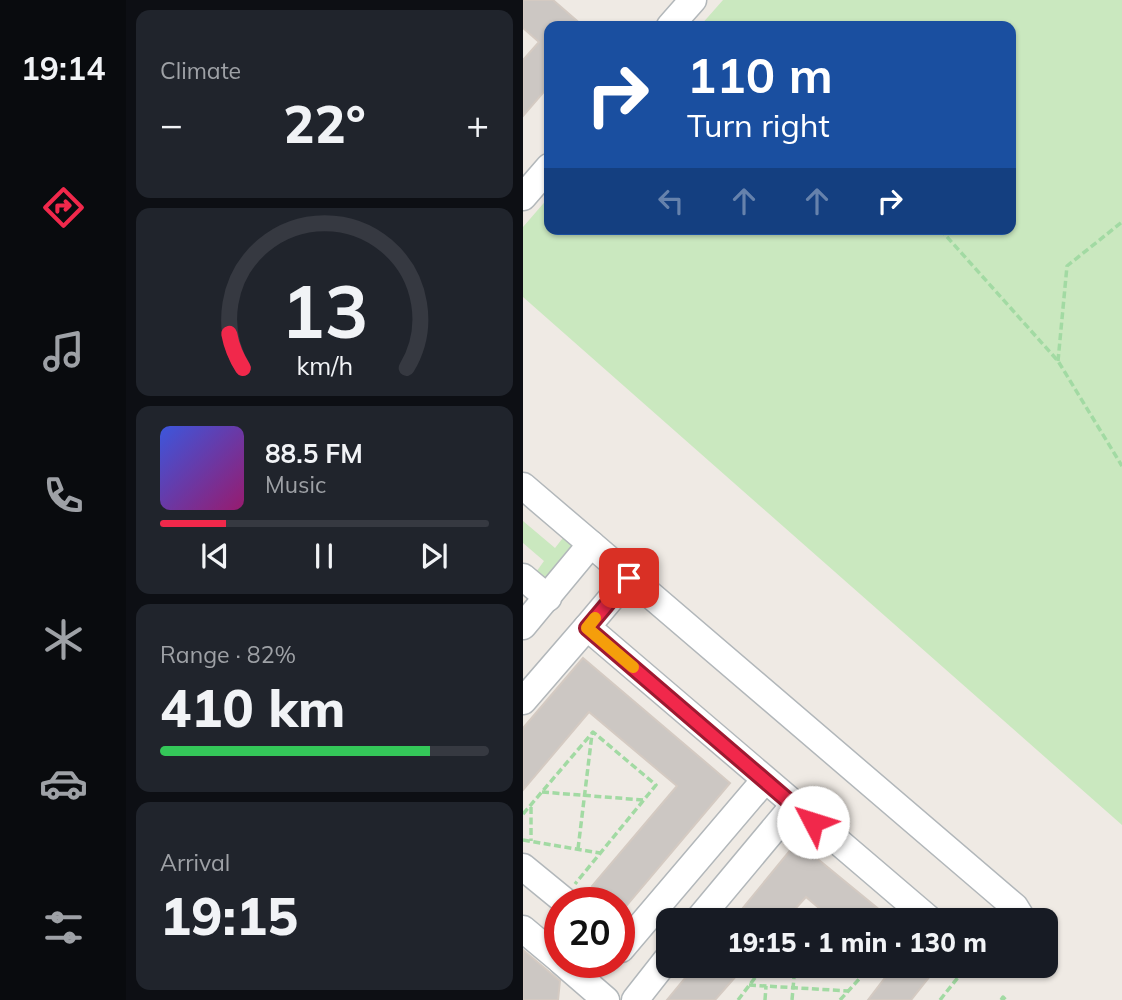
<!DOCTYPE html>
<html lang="en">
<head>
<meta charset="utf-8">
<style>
	body { margin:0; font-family:Mulish,sans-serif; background:#20242c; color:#f1f3f6; height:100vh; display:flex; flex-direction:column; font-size:26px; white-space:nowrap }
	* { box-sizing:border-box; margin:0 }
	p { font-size:23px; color:#9ea1a6 }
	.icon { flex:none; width:38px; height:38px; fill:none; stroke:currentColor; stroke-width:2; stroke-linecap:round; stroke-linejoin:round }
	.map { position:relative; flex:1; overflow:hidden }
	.sheet { display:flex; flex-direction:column; gap:10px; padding:10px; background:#0d0f14; width:397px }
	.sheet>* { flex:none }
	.hud { position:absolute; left:21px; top:21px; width:472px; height:214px; border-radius:14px; box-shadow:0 2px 5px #0004; background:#1a4fa0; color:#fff; overflow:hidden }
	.speed { position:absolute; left:21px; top:887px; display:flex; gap:14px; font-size:35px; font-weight:700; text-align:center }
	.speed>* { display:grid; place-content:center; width:91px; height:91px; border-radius:50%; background:#171b24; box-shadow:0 2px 5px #0004; line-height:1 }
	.speed .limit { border:10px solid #d22; background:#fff; color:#111 }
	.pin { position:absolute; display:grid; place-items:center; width:60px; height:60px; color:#fff; margin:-30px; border-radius:14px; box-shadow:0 4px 10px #0006 }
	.me { position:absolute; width:77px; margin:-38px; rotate:310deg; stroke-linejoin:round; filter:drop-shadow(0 0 5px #0008) }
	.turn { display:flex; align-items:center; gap:24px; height:147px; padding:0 28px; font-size:32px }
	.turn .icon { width:91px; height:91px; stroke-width:2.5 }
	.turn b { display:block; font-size:49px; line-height:60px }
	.lanes { display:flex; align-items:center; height:66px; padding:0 28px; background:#0003; justify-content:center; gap:35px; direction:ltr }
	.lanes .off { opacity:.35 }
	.big { font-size:52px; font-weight:800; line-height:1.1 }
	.sheet .widget { flex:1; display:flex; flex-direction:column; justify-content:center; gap:10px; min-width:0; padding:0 24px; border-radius:14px; background:#20242c }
	.sheet .dial { align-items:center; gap:0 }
	.dial svg { height:182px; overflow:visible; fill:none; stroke:#363941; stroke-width:7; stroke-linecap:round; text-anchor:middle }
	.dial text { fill:#f1f3f6; stroke:none }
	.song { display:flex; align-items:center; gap:21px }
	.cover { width:84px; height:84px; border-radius:10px; background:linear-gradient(135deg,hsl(230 70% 55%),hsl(320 70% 35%)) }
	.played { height:7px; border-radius:4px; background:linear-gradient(90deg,#f1284b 20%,#363941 20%) }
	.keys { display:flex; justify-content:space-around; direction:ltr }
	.heat { display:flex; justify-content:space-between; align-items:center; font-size:38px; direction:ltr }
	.charge { height:10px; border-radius:5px; background:linear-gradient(90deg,#34c759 82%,#363941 0) }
	.trip { position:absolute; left:133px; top:908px; width:402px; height:70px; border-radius:14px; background:#171b24; box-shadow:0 2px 5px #0004; font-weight:800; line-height:70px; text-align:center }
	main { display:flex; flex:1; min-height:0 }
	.menu { display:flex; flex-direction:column; width:126px; justify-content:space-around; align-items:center; background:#090b0e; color:#9ea1a6 }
	.menu .icon { width:49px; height:49px }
	.menu .active { color:#f1284b }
	.menu b { font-size:32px; color:#f1f3f6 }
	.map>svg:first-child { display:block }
	.green { fill:#cae8bf }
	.building { fill:#ccc7c3; stroke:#d4cac2; stroke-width:2 }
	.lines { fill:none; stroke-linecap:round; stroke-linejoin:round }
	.minor-casing { stroke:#b2b7ba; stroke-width:29 }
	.path { stroke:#a2daa3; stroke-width:3.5; stroke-dasharray:7 3.5; stroke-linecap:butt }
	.minor { stroke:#fff; stroke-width:26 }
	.route-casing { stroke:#9d1a31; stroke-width:18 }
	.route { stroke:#f1284b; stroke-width:12 }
	.slow { stroke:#f59e0b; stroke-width:12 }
</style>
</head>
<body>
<main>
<nav class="menu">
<b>19:14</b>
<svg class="icon active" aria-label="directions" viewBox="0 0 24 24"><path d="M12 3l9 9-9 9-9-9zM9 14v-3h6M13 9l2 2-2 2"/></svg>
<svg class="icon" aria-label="music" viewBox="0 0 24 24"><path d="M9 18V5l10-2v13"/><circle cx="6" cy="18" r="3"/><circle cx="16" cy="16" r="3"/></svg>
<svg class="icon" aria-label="phone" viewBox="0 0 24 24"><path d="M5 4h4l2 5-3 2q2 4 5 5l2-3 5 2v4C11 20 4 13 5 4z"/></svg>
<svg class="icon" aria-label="climate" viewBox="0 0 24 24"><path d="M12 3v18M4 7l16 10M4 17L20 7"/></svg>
<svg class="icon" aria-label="car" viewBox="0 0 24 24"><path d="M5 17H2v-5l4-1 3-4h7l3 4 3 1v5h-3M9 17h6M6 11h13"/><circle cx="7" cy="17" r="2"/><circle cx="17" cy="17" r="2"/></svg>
<svg class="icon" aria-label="filters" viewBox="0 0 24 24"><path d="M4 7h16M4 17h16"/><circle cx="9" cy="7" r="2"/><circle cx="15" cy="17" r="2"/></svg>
</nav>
<section class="sheet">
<div class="widget"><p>Climate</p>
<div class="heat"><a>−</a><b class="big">22°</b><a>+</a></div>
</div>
<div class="widget dial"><svg viewBox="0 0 100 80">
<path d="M14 69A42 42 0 1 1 86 69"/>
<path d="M14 69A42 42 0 0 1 8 54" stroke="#f1284b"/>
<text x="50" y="56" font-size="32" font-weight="700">13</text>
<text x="50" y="72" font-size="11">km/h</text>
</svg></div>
<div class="widget">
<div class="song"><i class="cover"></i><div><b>88.5 FM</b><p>Music</p></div></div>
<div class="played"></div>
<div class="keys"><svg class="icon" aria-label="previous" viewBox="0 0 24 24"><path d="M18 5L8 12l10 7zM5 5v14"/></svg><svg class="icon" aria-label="pause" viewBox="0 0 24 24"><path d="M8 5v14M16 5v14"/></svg><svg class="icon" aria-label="next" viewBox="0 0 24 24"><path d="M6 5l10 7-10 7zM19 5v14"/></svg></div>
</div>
<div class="widget"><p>Range · 82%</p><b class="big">410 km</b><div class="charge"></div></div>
<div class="widget"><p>Arrival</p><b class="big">19:15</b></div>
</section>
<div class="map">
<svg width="599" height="1000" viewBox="0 0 599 1000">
	<rect width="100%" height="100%" fill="#efeae4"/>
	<!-- green -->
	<g class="green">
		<path d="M200,0H599V825L0,297V227L26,197V229H488V26H177Z"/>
		<path d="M0,521L32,548L43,534L50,545L21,580L11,575L21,561L0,543Z"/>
	</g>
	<!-- building -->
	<g class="building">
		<path d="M0,0H30L60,26H26V86L0,116V60L16,42L0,28Z"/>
		<path d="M60,658L207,783L99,911L96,909V903H90L69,886L154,786L66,712L0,790V728Z"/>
		<path d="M274,842L369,920H310L283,897L262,920H210Z"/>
		<path d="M0,950L37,981L35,1000H0Z"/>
		<path d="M172,966H222L192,1000H144Z"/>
		<path d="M371,966H415L388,1000H345Z"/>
	</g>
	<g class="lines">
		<!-- minor casing -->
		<g class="minor-casing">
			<g id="minor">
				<path d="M147,26L170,0"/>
				<path d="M0,197L26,167"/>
				<path d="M0,486L68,544L0,626"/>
				<path d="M68,544L492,907L500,920"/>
				<path d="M0,577L25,598"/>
				<path d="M106,577L64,627L407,920"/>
				<path d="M0,701L64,627"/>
				<path d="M0,867L44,903"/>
				<path d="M175,920L271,805"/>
				<path d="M0,929L37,960"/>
				<path d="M96,947L98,949L241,781"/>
				<path d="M39,962L83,1000"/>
				<path d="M112,1000L145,958"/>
			</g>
		</g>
		<!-- path -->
		<g class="path">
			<path d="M417,229L535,361L599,466"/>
			<path d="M535,361L544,266L599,222"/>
			<path d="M19,792L120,800"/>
			<path d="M8,807V841"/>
			<path d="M0,814L70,732L133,785L52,884"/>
			<path d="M0,840L77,853"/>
			<path d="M55,849L69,734"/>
			<path d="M269,913L277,920"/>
			<path d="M277,920L285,911L296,920"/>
			<path d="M226,985L325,991"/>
			<path d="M215,1000L241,966"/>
			<path d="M242,1000L243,986"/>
			<path d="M269,1000L272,966"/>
			<path d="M317,1000L348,966"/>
			<path d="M417,1000L444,966"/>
			<path d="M478,1000L480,997L483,1000"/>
		</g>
		<!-- minor -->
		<use href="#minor" class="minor"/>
	</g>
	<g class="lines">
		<!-- route casing -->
		<g class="route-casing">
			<path id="route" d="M106,578L64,628L290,822"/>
		</g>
		<!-- route -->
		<use href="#route" class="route"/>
		<!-- slow -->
		<path class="slow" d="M72,618L64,628L110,667"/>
	</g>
</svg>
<div class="speed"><div class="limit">20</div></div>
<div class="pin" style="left:106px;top:578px;background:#d93025"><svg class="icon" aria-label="arrive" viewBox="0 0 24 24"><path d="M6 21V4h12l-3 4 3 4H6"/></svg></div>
<svg class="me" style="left:290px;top:822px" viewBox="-20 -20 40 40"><circle r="19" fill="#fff"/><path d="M0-13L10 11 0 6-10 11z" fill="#f1284b"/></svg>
<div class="trip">19:15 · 1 min · 130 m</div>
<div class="hud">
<div class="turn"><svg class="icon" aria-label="right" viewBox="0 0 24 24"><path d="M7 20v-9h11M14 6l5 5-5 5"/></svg><div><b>110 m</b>Turn right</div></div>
<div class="lanes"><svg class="icon off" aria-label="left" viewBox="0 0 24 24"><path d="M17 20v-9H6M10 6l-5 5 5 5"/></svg><svg class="icon off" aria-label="ahead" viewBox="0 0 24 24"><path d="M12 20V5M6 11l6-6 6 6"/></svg><svg class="icon off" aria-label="ahead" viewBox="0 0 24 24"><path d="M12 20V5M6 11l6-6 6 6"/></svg><svg class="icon" aria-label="right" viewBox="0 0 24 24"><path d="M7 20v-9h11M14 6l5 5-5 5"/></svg></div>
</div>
</div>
</main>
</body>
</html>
